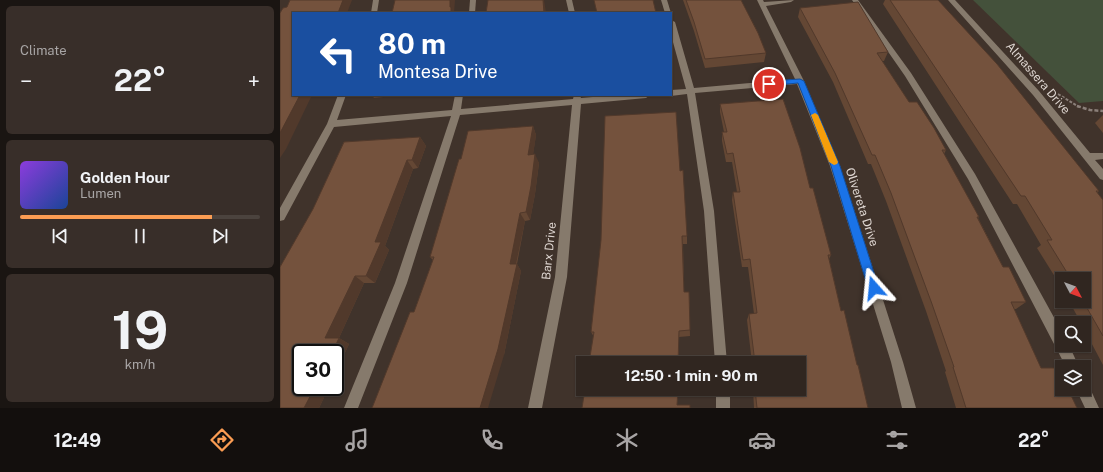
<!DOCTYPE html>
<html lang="en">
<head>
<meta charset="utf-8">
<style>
	body { margin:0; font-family:"Public Sans",sans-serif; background:#382e29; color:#f1f3f6; height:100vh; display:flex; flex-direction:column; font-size:15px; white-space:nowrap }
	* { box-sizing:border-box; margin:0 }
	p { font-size:13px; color:#a8a5a5 }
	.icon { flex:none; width:22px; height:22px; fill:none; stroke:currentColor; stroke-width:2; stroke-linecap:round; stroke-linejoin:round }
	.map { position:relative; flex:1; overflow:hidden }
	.panel { display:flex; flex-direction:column; gap:6px; padding:6px; background:#1a1512; width:280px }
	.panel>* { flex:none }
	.guide { position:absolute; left:12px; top:12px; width:380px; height:84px; border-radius:0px; box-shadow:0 1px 3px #0004,0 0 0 1px #4b433e; background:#1a4fa0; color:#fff; overflow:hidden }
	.needle { width:26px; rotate:131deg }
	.buttons { position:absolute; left:775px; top:272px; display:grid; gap:8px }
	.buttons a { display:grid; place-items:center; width:36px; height:36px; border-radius:0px; background:#302620; box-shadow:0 1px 3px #0004,0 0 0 1px #4b433e; font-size:20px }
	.speed { position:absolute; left:12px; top:344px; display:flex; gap:8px; font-size:20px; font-weight:700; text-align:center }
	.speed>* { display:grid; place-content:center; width:52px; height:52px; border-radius:50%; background:#302620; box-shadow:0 1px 3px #0004,0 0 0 1px #4b433e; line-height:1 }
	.speed .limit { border:2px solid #111; border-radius:6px; background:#fff; color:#111 }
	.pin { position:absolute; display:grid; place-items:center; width:34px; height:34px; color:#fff; margin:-17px; border:2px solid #fff; border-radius:50%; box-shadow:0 1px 4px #0007 }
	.me { position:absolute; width:44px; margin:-22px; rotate:342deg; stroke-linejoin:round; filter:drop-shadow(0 0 3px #0008) }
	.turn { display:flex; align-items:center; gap:14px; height:84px; padding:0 20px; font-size:18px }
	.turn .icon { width:52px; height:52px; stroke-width:2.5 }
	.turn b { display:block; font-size:28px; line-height:34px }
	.big { font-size:30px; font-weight:700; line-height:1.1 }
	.panel .card { flex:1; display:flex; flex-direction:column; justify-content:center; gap:6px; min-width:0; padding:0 14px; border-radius:6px; background:#382e29 }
	.panel .dial { align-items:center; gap:0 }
	.dial b { font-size:52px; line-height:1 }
	.song { display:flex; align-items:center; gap:12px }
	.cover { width:48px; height:48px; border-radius:6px; background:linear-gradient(135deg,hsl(270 70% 55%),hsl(220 70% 35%)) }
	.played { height:4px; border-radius:2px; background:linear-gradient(90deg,#fc9d53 80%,#4b433e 80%) }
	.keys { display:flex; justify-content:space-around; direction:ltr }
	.heat { display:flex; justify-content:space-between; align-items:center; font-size:22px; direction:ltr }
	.trip { position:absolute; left:296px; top:356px; width:230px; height:40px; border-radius:0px; background:#302620; box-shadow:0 1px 3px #0004,0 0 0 1px #4b433e; font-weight:700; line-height:40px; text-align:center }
	.tab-bar { display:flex; height:64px; justify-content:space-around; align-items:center; background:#130f0d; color:#a8a5a5 }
	.tab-bar .icon { width:28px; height:28px }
	.tab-bar .current { color:#fc9d53 }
	.tab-bar b { font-size:18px; color:#f1f3f6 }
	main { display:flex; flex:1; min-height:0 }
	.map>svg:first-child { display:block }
	.green { fill:#44513b }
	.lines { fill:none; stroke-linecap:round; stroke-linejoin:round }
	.path-far1 { stroke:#8a7f79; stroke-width:2; stroke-dasharray:3 1.5; stroke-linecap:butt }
	.path { stroke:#8a7f79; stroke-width:2.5; stroke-dasharray:4 2; stroke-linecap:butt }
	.minor { fill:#867a6c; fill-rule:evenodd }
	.wall { fill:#644734 }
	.shaded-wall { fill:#51392b }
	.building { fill:#74523d; stroke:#51392b }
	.route { fill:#1a73e8; stroke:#114b97 }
	.slow { fill:#f59e0b }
	.labels { text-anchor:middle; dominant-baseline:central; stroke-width:3; stroke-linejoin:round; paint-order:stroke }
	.street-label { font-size:12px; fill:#ded6d1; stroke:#40332b }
</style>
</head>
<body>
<main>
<section class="panel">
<div class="card"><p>Climate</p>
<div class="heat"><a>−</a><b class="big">22°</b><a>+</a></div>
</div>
<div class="card">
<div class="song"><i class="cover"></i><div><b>Golden Hour</b><p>Lumen</p></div></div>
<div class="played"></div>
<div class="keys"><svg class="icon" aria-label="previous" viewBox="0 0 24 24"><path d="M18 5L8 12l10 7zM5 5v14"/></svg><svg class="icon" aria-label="pause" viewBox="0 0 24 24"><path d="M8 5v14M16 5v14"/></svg><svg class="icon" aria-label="next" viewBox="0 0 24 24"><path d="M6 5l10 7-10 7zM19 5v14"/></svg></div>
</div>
<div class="card dial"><b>19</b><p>km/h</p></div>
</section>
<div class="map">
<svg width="823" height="408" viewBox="0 0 823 408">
	<rect width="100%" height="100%" fill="#40332b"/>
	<!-- green -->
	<path class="green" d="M693,0H823V101L799,103Z"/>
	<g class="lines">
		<!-- path-far1 -->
		<path class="path-far1" d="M778,94L799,107"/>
		<!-- path -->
		<path class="path" d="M797,106L810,110L823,111"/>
		<!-- minor -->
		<g class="minor">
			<path d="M93,0H99L97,13H91Z"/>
			<path d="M190,0H196L195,13H189Z"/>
			<path d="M286,0H292L295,13H289Z"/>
			<path d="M381,0H387L391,13V14L385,13Z"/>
			<path d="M477,0H483L484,2L514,0L511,2L486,6L524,81L560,166L623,362L636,408H622L611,362L550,166L517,84L415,93L434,211L447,363H435L424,211L407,94L391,96L388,95H391V90L406,89L391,35V20L395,22L414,88L515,79Z"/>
			<path d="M572,0H578L631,73L695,174L782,332V345H789L799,367H786L688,179L625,76Z"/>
			<path d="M668,0H675L759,91L810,153H823V159L815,160L823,169V180L820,179L753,95Z"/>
			<path d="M58,95H66L57,120L172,110L175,95H183L181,109L293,99L294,95H300L301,98L336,95H370L366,98L301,104L287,277L262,408H248L275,277L292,105L180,115L127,283L78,408H64L115,283L171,116L54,127L4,220L0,221V208L47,124Z"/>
			<path d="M804,383L808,384L819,408H805L796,389H804Z"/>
			<rect x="436" y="389" width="14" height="19"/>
		</g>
	</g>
	<!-- wall -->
	<g class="wall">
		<path d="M403,0H461L486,53L484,62L425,68L414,31Z"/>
		<path d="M605,0H658L819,191L817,193L823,200V365L804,329V323H801L789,301H804V279H782V288L757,248L761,245L737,204H733L603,4Z"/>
		<path d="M520,8L608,52L604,61H602L629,102L666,150L664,154L699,217L698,218L723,267L746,302L736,309H734L761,368L797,408H676L665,372L666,371L646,311L606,201L591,164H588L553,82L518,17Z"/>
		<path d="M92,95H122L94,98Z"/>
		<path d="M440,104L530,188L551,255L549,259L561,311L577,365L588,408H474L473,389H519V363H472L467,320L469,314H474L468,267H462L452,200L453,192H457L452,162H446L442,141V132H444L440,112Z"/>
		<path d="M823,115V133L815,123Z"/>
		<path d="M253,126L256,135L253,154L259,163L255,194L250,220L245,221L237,264L241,271L224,355L134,312L153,260L150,257L181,159Z"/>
		<path d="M140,137L146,146L138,168L133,169L105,246L109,250L95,283H84L59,338L69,344L55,374V353H21V387H49L39,408H0V267L33,209L64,142Z"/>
		<path d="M400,171L407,236V244H403L404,292H409L410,336L399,337V363H309L314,337L311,332Z"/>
	</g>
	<!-- shaded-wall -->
	<g class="shaded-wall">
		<path d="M63,0H72L67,13H58Z"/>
		<path d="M170,0H175L174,13H171L170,7Z"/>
		<path d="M263,0H264L266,13H264Z"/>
		<path d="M20,95H32L6,149L0,158V133Z"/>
		<path d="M253,126L256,135L252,163L248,155Z"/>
		<path d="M140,137L146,146L138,168L132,160Z"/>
		<path d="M255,154L259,163L255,194L250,220L246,212Z"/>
		<path d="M127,160L133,169L105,246L109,250L95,283L86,276L95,242Z"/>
		<path d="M240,213L245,221L236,264H237L241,271L224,355L208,408H200Z"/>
		<path d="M75,276L84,283L59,338L69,344L55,374V353H52L45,338Z"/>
		<path d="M399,331V363H398Z"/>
		<path d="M35,387H49L39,408H24Z"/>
	</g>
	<!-- building -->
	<g class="building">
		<path d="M10,0H63L58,13H13V95H20L0,133V13L3,8L7,7Z"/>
		<path d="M115,0H170V7H171V13H112Z"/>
		<path d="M208,0H263L264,13H206Z"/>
		<path d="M314,0H373L376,13H317Z"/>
		<path d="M406,0H461L478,33L486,53L425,59L414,22Z"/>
		<path d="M610,0H658L717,64L819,191H816L823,200V336L803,301H804V279H791L767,240H772L745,196H741Z"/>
		<path d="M578,2L608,52L597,53L629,102H637L654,128L666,150H662L699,217H697L723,267H729L746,302H731L761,368H778L782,375V389H788L797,408H686L673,367H674L652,304L611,193L595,155H592L555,73L520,8Z"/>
		<path d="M503,99L520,148L530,188H533L551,255H548L561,311L564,310L577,365H578L588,408H477L475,389H519V363H475L469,314L477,313L470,259L463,260L453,192H460L453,153L447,154L442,132H447L440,104Z"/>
		<path d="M396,112L400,171L403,170L407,236H402L404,292H409L410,330L399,331L398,363H309L314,332H311L321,240L325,116Z"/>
		<path d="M253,126L248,155L255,154L251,186L246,212L240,213L230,264H237L218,349L200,408H92L130,312H134L154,257H150L179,159H181L188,131Z"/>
		<path d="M140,137L132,160H127L95,242H101L86,276H75L45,338H59L52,353H21V387H35L24,408H0V267L33,209L64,142Z"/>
		<path d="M305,389H398L397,405H410V408H302Z"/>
	</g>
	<!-- route -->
	<path class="route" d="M520,79L524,81L560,166L599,288L597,291L594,292L590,291L588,288L551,166L518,83L489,86L486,84L489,81Z"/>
	<!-- slow -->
	<path class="slow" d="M535,113L538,115L558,162L557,164L554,165L549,162L531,115Z"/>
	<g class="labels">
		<!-- street labels -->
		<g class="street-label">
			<text transform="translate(758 78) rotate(49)">Almassera Drive</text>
			<text transform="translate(582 207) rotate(72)">Olivereta Drive</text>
			<text transform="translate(269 251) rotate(-84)">Barx Drive</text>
		</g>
	</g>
</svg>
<div class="buttons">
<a><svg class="needle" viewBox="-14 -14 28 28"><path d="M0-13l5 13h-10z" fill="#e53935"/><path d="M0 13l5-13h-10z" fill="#a8a5a5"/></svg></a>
<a><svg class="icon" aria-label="search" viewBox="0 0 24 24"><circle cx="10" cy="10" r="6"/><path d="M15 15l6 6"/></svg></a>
<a><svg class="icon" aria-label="layers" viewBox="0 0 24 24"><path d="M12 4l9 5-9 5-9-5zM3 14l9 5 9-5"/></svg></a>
</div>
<div class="speed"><div class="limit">30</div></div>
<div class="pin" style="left:489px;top:84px;background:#d93025"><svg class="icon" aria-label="arrive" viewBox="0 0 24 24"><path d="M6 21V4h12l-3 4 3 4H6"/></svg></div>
<svg class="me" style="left:594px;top:288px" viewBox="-20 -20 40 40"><path d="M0-17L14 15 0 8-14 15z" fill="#1a73e8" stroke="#fff" stroke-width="4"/></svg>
<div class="trip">12:50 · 1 min · 90 m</div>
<div class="guide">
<div class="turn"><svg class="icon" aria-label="left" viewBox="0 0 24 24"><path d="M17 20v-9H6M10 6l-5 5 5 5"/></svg><div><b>80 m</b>Montesa Drive</div></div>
</div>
</div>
</main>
<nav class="tab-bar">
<b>12:49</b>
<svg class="icon current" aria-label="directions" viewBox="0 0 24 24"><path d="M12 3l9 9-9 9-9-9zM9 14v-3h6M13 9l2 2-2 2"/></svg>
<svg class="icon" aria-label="music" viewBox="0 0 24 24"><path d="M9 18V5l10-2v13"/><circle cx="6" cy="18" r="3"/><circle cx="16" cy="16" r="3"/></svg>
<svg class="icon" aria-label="phone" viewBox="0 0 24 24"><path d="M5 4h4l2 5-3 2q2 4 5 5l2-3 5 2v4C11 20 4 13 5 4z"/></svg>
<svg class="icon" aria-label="climate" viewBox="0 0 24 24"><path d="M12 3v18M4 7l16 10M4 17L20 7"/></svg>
<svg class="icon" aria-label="car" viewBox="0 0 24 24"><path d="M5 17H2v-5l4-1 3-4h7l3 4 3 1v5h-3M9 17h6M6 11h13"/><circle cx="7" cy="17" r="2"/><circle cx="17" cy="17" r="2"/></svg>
<svg class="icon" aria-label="filters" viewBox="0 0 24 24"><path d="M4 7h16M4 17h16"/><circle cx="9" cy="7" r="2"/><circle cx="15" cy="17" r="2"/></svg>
<b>22°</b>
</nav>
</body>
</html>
